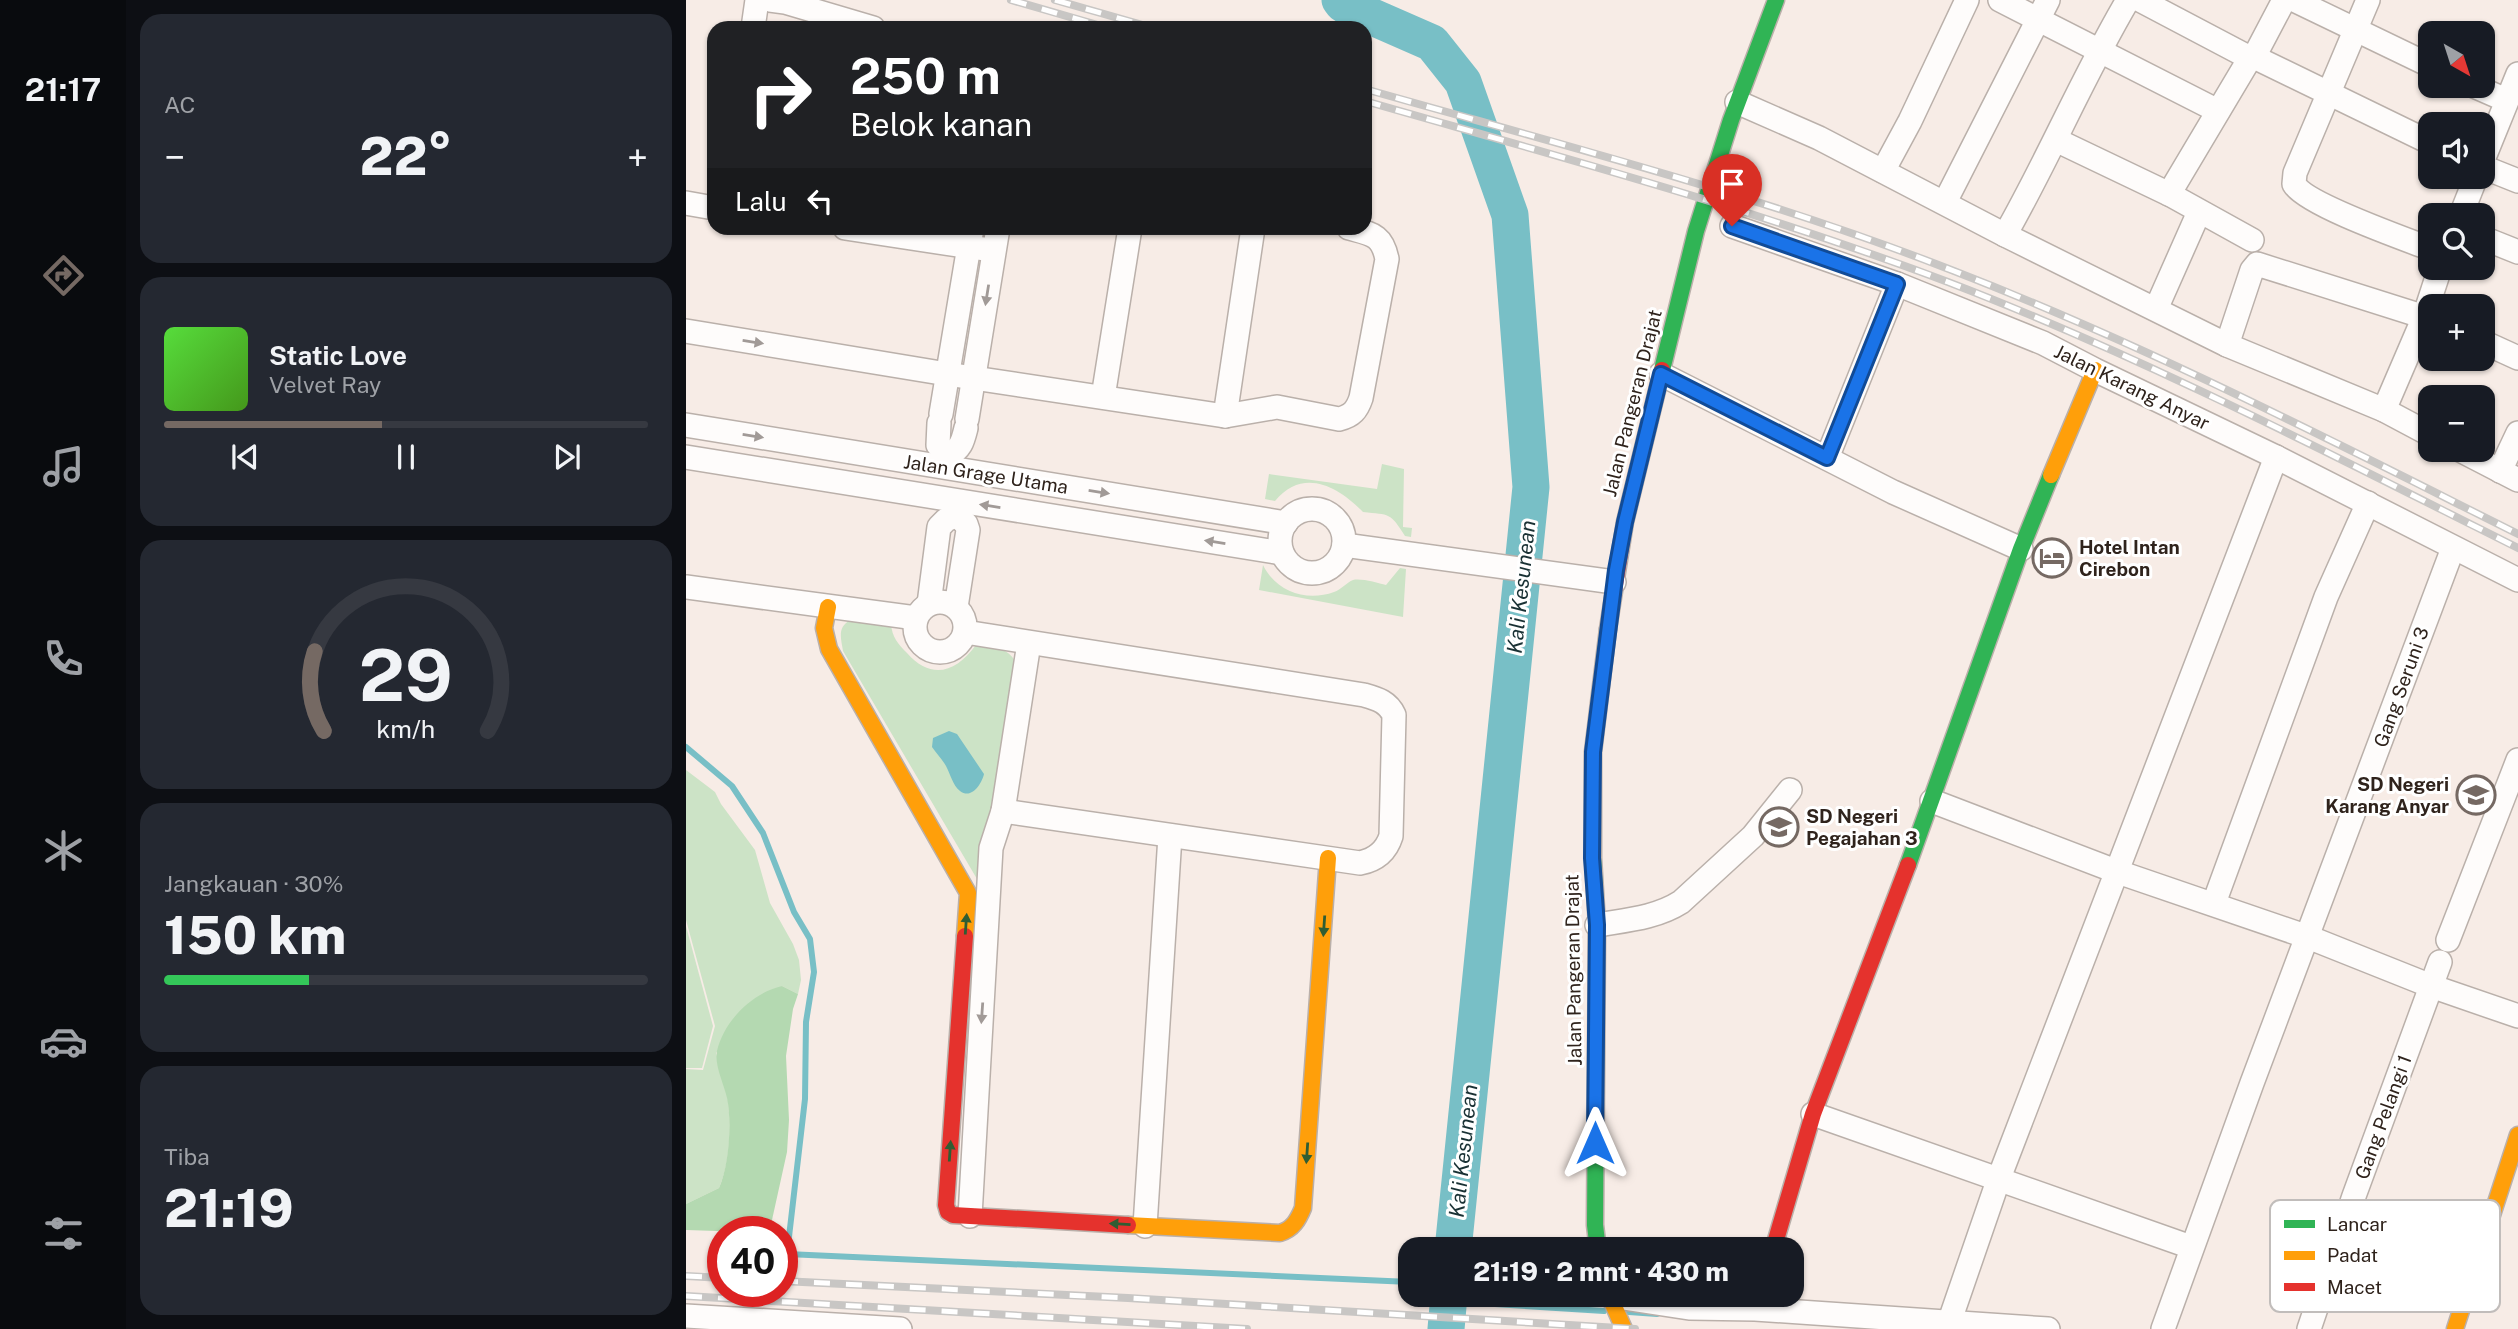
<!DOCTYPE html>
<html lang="id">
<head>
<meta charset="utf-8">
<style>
	body { margin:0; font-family:"Public Sans",sans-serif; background:#242831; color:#f1f3f6; height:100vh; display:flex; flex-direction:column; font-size:26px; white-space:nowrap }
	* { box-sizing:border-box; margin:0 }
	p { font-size:23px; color:#9ea1a6 }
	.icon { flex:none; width:38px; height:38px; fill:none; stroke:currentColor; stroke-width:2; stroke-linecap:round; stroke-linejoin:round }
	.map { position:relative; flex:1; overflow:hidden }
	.details { display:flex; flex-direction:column; gap:14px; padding:14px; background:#0d0f14; width:560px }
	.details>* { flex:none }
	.banner { position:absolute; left:21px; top:21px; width:665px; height:214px; border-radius:21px; box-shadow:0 2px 5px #0004; background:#202124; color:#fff; overflow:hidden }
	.needle { width:46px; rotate:141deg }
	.buttons { position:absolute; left:1732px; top:21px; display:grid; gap:14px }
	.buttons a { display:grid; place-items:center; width:77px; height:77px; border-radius:14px; background:#171b24; box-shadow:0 2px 5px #0004; font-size:35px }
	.speed { position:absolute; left:21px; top:1216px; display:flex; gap:14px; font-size:35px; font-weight:700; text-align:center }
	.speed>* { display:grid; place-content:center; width:91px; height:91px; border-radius:50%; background:#171b24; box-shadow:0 2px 5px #0004; line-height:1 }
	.speed .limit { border:10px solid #d22; background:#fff; color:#111 }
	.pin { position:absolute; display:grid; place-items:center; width:60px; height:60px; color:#fff; margin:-72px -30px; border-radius:50% 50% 50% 0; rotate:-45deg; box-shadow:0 0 7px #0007 }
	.pin .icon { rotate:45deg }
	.me { position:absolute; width:77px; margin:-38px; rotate:0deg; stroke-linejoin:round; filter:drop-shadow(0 0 5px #0008) }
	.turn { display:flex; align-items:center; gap:24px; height:147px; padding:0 28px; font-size:32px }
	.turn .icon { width:91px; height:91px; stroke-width:2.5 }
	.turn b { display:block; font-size:49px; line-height:60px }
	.then { display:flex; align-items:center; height:66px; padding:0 28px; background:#0003; gap:14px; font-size:26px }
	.big { font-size:52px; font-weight:800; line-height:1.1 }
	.details .tile { flex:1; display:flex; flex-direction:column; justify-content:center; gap:10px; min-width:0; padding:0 24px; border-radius:21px; background:#242831 }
	.details .dial { align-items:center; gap:0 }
	.dial svg { height:182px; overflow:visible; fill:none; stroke:#363941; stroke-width:7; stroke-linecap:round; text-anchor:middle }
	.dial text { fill:#f1f3f6; stroke:none }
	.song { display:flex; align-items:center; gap:21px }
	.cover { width:84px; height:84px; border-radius:10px; background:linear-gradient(135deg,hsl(110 70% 55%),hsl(100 70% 35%)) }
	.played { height:7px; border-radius:4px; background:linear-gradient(90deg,#756963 45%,#363941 45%) }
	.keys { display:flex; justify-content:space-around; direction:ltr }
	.heat { display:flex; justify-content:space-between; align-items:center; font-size:38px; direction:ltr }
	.charge { height:10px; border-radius:5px; background:linear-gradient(90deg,#34c759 30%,#363941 0) }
	.trip { position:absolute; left:712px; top:1237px; width:406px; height:70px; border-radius:21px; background:#171b24; box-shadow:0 2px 5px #0004; font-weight:800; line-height:70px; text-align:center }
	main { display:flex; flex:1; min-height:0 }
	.tab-bar { display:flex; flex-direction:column; width:126px; justify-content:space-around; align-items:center; background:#090b0e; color:#9ea1a6 }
	.tab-bar .icon { width:49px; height:49px }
	.tab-bar .active { color:#756963 }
	.tab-bar b { font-size:32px; color:#f1f3f6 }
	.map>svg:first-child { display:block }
	.green { fill:#cce3c6 }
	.forest { fill:#b4d9b1 }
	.water { fill:#78bfc6 }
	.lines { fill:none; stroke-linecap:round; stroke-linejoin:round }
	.stream { stroke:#78bfc6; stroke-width:6 }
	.river { stroke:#78bfc6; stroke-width:37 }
	.street-casing { stroke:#bab0aa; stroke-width:26 }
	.fast-casing { stroke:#bab0aa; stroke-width:19 }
	.slow-casing { stroke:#bab0aa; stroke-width:19 }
	.jam-casing { stroke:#bab0aa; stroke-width:19 }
	.street { stroke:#fefcfb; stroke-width:23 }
	.fast { stroke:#30b455; stroke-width:16 }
	.slow { stroke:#ff9f0a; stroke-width:16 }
	.jam { stroke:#e5322d; stroke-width:16 }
	.rail-casing { stroke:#c8c6c4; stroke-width:8 }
	.rail { stroke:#fff; stroke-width:5; stroke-dasharray:16; stroke-linecap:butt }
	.oneway { fill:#a19a97 }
	.oneway2 { fill:#2f5d33 }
	.route-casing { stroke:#114b97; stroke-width:18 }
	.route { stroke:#1a73e8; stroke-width:12 }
	.labels { text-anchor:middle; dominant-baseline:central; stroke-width:6; stroke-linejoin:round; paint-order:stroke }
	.street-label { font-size:19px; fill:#2f231c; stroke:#fff }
	.poi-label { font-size:19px; font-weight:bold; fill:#2f231c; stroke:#fff; text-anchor:start }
	.water-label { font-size:21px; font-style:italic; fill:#193134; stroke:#fff }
	.key { fill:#fff; stroke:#c1bdbb; stroke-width:2 }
	.key-label { font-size:19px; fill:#2f231c }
</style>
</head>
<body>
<main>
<nav class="tab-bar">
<b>21:17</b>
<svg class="icon active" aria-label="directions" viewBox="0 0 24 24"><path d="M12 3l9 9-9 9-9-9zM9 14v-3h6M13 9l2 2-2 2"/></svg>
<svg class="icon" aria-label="music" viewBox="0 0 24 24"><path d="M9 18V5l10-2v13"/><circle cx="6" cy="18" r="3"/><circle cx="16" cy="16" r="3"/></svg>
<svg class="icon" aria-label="phone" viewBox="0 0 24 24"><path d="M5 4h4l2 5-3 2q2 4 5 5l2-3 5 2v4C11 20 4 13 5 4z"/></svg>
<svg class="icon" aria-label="climate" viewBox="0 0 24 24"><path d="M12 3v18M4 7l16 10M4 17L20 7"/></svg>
<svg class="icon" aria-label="car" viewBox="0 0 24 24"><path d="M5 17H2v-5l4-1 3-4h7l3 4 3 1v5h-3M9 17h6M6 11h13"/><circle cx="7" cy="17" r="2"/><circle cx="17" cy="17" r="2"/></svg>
<svg class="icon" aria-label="filters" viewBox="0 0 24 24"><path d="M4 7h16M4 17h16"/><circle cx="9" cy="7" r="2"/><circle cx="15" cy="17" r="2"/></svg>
</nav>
<section class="details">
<div class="tile"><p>AC</p>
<div class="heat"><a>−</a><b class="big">22°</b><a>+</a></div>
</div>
<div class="tile">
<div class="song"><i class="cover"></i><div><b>Static Love</b><p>Velvet Ray</p></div></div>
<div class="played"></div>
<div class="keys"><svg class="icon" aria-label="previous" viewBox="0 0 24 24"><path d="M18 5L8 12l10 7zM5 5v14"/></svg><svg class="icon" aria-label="pause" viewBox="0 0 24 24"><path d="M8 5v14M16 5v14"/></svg><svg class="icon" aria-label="next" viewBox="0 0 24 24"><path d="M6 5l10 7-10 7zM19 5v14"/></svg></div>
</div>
<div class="tile dial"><svg viewBox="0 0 100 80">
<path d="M14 69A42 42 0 1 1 86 69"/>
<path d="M14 69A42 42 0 0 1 10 34" stroke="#756963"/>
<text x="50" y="56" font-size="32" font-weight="700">29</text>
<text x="50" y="72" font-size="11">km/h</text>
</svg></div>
<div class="tile"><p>Jangkauan · 30%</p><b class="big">150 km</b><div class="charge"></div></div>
<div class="tile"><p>Tiba</p><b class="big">21:19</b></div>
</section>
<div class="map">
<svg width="1832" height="1329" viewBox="0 0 1832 1329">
	<rect width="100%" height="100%" fill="#f7ece6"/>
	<!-- green -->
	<g class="green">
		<path d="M696,464L718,469L717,527L726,528L725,537L719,536C704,512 704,515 677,512C652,486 617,467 589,501L579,499L583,474L691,489Z"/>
		<path d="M577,565C590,592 621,602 648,592C655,590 661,582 667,580C675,578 692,583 700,585L714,568L720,569L717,617L573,590Z"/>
		<path d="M164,620L205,624C206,637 212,644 221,653C246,681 270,672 290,645C308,648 325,647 331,666L307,807L293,845L291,879L157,651C155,638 151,628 164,620Z"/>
		<path d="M0,770L29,792L35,804L69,850L84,903L107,944L113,960L115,980L112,994L96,986L30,1053C34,1069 40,1086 42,1101C45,1128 44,1163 33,1188L0,1204V1069L17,1070L29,1026L0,920Z"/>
		<path d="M0,926L27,1026L16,1068H0Z"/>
	</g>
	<!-- forest -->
	<path class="forest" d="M96,986L112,994L107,1009L100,1056L103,1120L101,1152L84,1229L61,1232L0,1230V1204L33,1188C43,1166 46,1122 41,1098C38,1084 28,1065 31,1051C38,1021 66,993 96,986Z"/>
	<!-- water -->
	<path class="water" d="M263,731L271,734L298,774C296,783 286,800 274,791C267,786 264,773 260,766C256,759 250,753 246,747L247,738Z"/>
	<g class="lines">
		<!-- stream -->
		<g class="stream">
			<path d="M0,747L46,786L77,833L108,912L124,939L128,972L120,1022L119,1099L101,1254L724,1282"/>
			<path d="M762,1301L918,1311"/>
			<path d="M943,1312L971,1314"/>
		</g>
		<!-- river -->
		<g class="river">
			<path d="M654,0L657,4L746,43L777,82L824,215L845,487L767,1250"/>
			<path d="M760,1329L763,1295"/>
		</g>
		<!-- street casing -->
		<g class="street-casing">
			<g id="street">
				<path d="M84,0L99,2L187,28"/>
				<path d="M1314,0L1532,111"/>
				<path d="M1454,0L1564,58"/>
				<path d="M1608,0L1745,66"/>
				<path d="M1682,0L1609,173L1608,184C1619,204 1719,239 1745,249"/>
				<path d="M67,28L71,0"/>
				<path d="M1568,57L1598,0"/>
				<path d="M1788,86L1820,100"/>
				<path d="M1051,102L1133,138L1319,235L1541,345L1698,410L1745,435"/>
				<path d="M1370,140L1483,194L1566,240"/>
				<path d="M1797,160L1832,74"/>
				<path d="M1797,167L1832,181"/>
				<path d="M1197,171L1224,121L1281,0"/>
				<path d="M1483,194L1564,58L1568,57L1745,143"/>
				<path d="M1259,202L1362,0"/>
				<path d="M0,203L28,208"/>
				<path d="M1775,215L1790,177"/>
				<path d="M1046,226L1211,284L1357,343L1409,370L1590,457L1832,580"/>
				<path d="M159,228L298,249"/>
				<path d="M1319,235C1363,158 1397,76 1442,0"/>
				<path d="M1797,238L1832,252"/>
				<path d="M1470,309L1513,212"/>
				<path d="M0,331L261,374L539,416L591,407L653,419C666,416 671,410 675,398L701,259C696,234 685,234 663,228"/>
				<path d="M1797,342L1832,358"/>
				<path d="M1541,345L1566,270L1571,264L1745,319"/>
				<path d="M975,374L1207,492L1335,549"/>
				<path d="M417,397L444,228"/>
				<path d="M1698,410L1738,317L1754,268"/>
				<path d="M255,414L286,228"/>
				<path d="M539,416L567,228"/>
				<path d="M281,419L312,228"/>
				<path d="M253,423L252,445L262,455"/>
				<path d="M0,425L600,523"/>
				<path d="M1774,450L1832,480"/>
				<path d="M262,455C275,450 277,440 280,428"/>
				<path d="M0,457L596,553"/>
				<path d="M1141,458L1211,284"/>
				<path d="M1814,471L1832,433"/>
				<circle cx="626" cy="541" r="32"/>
				<path d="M658,545L928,582"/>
				<path d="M0,587L230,618"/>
				<circle cx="254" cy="627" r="25"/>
				<path d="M243,604L253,527L260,520L271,515"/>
				<path d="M270,607L282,530L280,524L271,515"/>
				<path d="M279,632L678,695C692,699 702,702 708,715L705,836C700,852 689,860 674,863L317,811"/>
				<path d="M1246,801L1432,872L1622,937L1745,986L1832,1016"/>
				<path d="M1528,903L1640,597L1682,503"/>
				<path d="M911,925C940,920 970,918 995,902L1067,836L1104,790"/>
				<path d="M1762,940L1832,760"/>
				<path d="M1127,1114L1505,1247"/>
				<path d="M284,1216L305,848L317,811L343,643"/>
				<path d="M459,1226L484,836"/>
				<path d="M924,1296L1003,1308L1069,1309L1362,1329"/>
				<path d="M0,1316L214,1329"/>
				<path d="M1263,1323L1313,1178L1590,457"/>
				<path d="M1477,1329L1566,1083L1767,548"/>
				<path d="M1623,1329L1668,1196L1754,962"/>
			</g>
		</g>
		<!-- fast casing -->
		<g class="fast-casing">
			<g id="fast">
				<path d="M976,370L1010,231L1045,120L1090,0"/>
				<path d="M1222,865L1335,549L1365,475"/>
				<path d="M912,1250L909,1225L911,925L907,858V752L922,629"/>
			</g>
		</g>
		<!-- slow casing -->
		<g class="slow-casing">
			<g id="slow">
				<path d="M1365,475L1409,370"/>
				<path d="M142,607L138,628L143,649L282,893L279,936"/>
				<path d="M442,1225L594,1233C607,1229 612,1220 617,1208L642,858"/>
				<path d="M923,1295L938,1329"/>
				<path d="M1769,1329L1832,1135"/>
			</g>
		</g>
		<!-- jam casing -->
		<g class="jam-casing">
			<g id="jam">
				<path d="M922,629L939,522L976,370"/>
				<path d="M279,936L260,1205L262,1212L267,1215L442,1225"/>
				<path d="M1087,1250L1127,1114L1222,865"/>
			</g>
		</g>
		<!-- street -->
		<use href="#street" class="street"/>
		<!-- fast -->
		<use href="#fast" class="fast"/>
		<!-- slow -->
		<use href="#slow" class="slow"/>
		<!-- jam -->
		<use href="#jam" class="jam"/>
		<!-- rail casing -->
		<g class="rail-casing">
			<g id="rail">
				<path d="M325,0L422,28"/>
				<path d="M369,0L467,28"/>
				<path d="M679,89C876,145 1077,196 1268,271C1462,346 1646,441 1832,534"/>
				<path d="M679,101C874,157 1072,210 1262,282C1458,357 1644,454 1832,548"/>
				<path d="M0,1276L37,1278"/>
				<path d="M96,1281L442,1298L949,1329"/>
				<path d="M0,1296L561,1329"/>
			</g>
		</g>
		<!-- rail -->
		<use href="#rail" class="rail"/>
	</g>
	<!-- one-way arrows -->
	<defs><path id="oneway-solid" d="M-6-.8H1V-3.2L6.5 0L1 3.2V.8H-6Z" transform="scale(1.75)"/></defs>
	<g class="oneway">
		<use href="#oneway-solid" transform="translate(301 295) rotate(99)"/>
		<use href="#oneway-solid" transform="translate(67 342) rotate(9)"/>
		<use href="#oneway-solid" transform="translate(67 436) rotate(9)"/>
		<use href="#oneway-solid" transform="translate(413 492) rotate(9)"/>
		<use href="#oneway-solid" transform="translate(304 506) rotate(-171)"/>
		<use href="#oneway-solid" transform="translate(529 542) rotate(-171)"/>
		<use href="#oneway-solid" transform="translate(296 1013) rotate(94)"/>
	</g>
	<g class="oneway2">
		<use href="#oneway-solid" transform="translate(280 924) rotate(-86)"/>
		<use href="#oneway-solid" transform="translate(638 926) rotate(94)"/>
		<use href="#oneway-solid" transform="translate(264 1151) rotate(-86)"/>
		<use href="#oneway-solid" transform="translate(621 1153) rotate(94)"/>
		<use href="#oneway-solid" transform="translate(434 1224) rotate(-177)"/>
	</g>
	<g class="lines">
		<!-- route casing -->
		<g class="route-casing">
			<path id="route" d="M909,1143L911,925L906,858L907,752L930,570L939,522L975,374L1141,458L1211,284L1046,226"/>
		</g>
		<!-- route -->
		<use href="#route" class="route"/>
	</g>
	<!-- icons -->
	<defs>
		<g id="hotel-ring" transform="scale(2.0125)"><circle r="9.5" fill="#fff" stroke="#756963" stroke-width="1.5"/><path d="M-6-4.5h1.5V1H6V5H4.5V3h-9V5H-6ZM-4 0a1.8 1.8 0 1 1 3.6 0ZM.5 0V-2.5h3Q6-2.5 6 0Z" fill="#756963"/></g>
		<g id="school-ring" transform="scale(2.0125)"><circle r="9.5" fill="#fff" stroke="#756963" stroke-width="1.5"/><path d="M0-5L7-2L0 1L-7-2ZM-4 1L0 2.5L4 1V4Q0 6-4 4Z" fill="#756963"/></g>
	</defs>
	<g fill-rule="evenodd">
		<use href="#hotel-ring" x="1366" y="558"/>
		<use href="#school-ring" x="1790" y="795"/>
		<use href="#school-ring" x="1093" y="827"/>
	</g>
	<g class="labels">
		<!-- street labels -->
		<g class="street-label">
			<text transform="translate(1446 387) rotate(26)">Jalan Karang Anyar</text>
			<text transform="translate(946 403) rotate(-76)">Jalan Pangeran Drajat</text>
			<text transform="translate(300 474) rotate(9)">Jalan Grage Utama</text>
			<text transform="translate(1715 687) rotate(-70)">Gang Seruni 3</text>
			<text transform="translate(887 970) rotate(-91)">Jalan Pangeran Drajat</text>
			<text transform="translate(1697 1117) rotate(-70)">Gang Pelangi 1</text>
		</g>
		<!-- poi labels -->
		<g class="poi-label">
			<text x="1393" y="547">Hotel Intan<tspan x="1393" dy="22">Cirebon</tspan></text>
			<text x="1763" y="784" text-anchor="end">SD Negeri<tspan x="1763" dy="22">Karang Anyar</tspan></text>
			<text x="1120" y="816">SD Negeri<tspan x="1120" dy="22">Pegajahan 3</tspan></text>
		</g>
		<!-- water labels -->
		<g class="water-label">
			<text transform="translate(835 587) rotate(-84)">Kali Kesunean</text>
			<text transform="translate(777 1151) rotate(-84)">Kali Kesunean</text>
		</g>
	</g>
	<!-- legend -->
	<rect x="1584" y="1200" width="230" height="112" rx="10" class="key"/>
	<rect x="1598" y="1220" width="31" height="8" fill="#30b455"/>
	<rect x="1598" y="1251" width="31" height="9" fill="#ff9f0a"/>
	<rect x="1598" y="1283" width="31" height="8" fill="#e5322d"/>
	<g class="key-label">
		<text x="1641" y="1231">Lancar</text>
		<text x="1641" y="1262">Padat</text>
		<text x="1641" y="1294">Macet</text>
	</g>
</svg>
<div class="buttons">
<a><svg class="needle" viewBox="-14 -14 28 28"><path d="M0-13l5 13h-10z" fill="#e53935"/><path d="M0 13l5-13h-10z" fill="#9ea1a6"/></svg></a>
<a><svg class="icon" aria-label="sound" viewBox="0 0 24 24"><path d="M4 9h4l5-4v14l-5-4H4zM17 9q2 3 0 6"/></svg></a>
<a><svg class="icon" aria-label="search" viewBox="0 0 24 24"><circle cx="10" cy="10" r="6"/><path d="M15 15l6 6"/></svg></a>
<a>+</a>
<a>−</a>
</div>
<div class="speed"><div class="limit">40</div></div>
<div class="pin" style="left:1046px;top:226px;background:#d93025"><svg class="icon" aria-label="arrive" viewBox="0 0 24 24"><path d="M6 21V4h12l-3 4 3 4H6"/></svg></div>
<svg class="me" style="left:909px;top:1143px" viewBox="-20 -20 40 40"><path d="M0-17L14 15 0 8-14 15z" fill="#1a73e8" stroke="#fff" stroke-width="4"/></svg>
<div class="trip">21:19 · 2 mnt · 430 m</div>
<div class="banner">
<div class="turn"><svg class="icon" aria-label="right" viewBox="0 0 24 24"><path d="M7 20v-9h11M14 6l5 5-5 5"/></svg><div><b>250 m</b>Belok kanan</div></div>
<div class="then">Lalu<svg class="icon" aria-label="left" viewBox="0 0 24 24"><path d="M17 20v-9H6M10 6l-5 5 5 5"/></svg></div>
</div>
</div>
</main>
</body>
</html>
